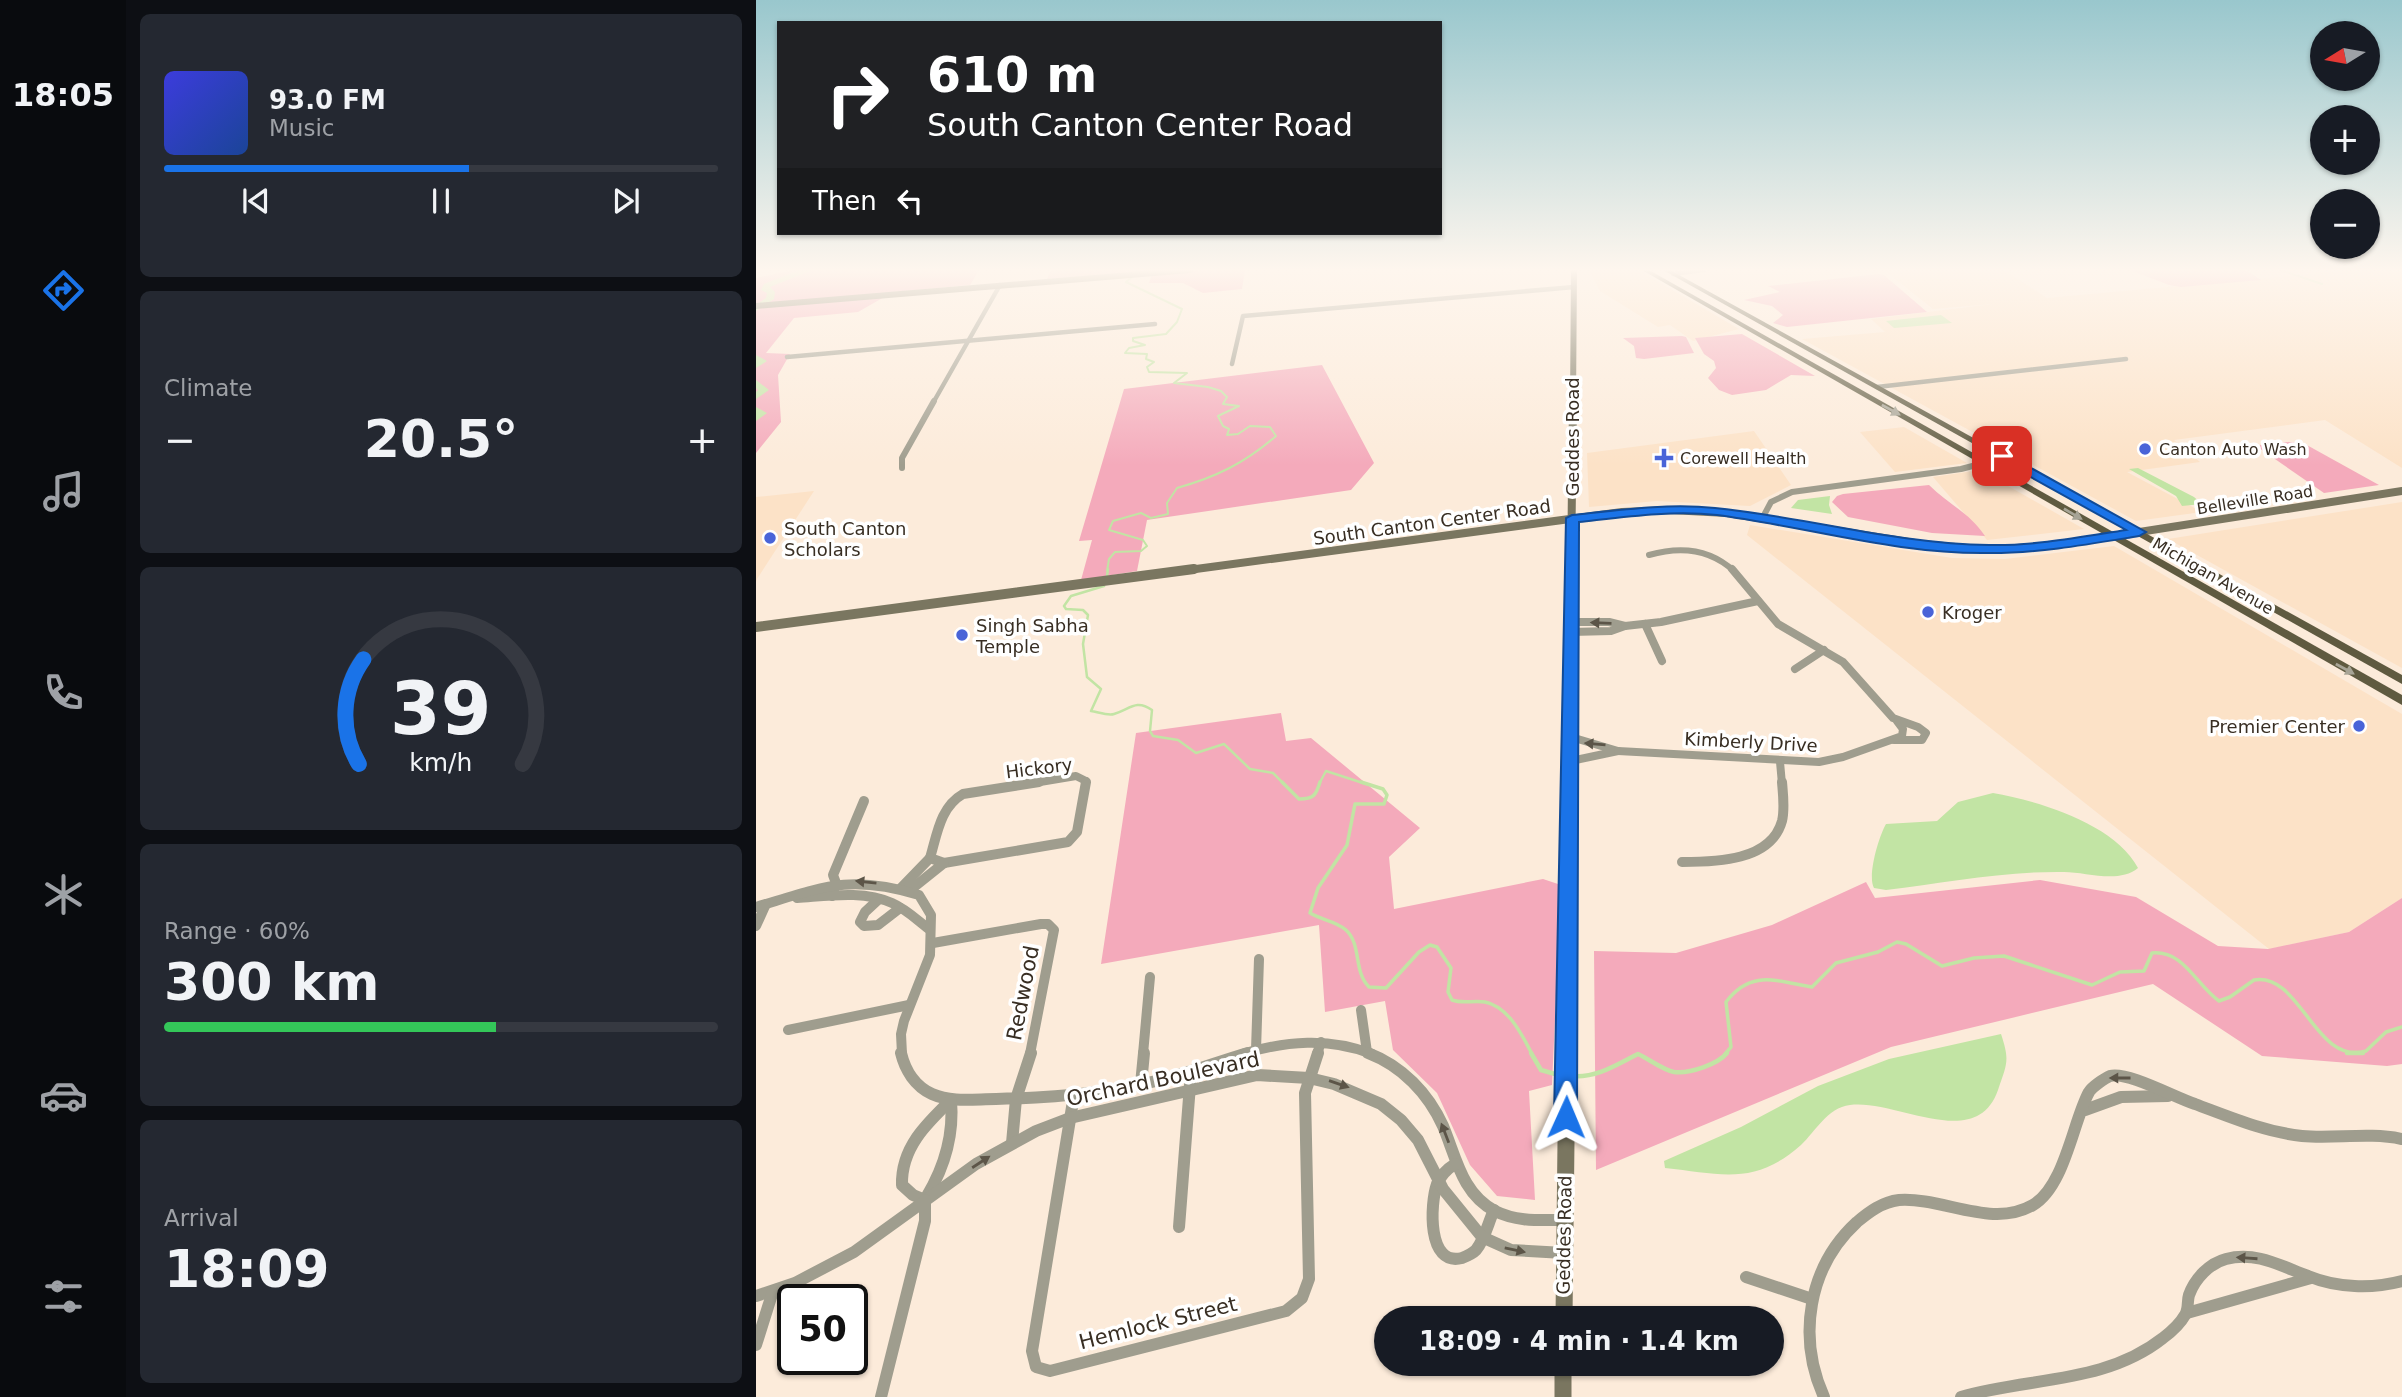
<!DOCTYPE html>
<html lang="en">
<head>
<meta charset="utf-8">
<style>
	body { margin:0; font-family:"DejaVu Sans",sans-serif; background:#242831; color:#f1f3f6; height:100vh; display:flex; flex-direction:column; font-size:26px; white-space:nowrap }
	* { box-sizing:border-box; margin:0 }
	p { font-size:23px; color:#9ea1a6 }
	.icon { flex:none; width:38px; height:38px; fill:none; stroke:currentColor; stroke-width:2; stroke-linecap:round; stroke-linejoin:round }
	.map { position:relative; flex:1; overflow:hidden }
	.details { display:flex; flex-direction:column; gap:14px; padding:14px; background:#0d0f14; width:630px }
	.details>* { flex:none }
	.top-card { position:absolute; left:21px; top:21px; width:665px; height:214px; border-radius:0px; box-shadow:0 2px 5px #0004; background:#202124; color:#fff; overflow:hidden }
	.needle { width:46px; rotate:259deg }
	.fabs { position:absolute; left:1554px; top:21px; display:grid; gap:14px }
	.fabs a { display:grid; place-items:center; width:70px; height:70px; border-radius:50%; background:#171b24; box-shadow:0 2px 5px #0004; font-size:35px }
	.speed { position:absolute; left:21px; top:1284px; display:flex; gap:14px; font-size:35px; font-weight:700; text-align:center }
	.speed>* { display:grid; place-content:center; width:91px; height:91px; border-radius:50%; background:#171b24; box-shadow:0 2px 5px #0004; line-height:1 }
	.speed .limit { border:4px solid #111; border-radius:10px; background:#fff; color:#111 }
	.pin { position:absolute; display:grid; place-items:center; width:60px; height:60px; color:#fff; margin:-30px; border-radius:14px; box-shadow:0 4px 10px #0006 }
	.me { position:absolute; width:77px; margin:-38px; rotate:1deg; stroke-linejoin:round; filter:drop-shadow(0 0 5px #0008) }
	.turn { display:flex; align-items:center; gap:24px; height:147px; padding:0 35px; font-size:32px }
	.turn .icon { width:91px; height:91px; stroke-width:2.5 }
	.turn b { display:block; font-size:49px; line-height:60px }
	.then { display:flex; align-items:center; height:66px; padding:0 35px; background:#0003; gap:14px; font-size:26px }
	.big { font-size:52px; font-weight:600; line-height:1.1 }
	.details .tile { flex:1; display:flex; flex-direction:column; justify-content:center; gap:10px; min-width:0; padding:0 24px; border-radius:10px; background:#242831 }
	.details .dial { align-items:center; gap:0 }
	.dial svg { height:182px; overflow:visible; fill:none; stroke:#363941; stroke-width:7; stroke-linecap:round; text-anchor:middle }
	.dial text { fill:#f1f3f6; stroke:none }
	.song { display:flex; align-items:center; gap:21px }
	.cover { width:84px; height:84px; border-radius:10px; background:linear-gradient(135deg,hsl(240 70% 55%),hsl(220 70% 35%)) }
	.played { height:7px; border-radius:4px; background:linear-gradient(90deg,#1a73e8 55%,#363941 55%) }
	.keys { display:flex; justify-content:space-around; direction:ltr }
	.heat { display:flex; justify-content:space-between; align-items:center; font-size:38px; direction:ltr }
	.charge { height:10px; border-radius:5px; background:linear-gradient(90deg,#34c759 60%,#363941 0) }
	.trip { position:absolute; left:618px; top:1306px; width:410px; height:70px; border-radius:35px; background:#171b24; box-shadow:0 2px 5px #0004; font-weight:600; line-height:70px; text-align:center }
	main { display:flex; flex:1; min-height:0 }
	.dock { display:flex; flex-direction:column; width:126px; justify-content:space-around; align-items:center; background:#090b0e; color:#9ea1a6 }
	.dock .icon { width:49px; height:49px }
	.dock .selected { color:#1a73e8 }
	.dock b { font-size:32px; color:#f1f3f6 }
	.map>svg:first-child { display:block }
	.built { fill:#fce2c7 }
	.green { fill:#f4aabb }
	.water { fill:#c2e4a4 }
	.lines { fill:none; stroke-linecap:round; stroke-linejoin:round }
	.stream-far3 { stroke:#c2e4a4; stroke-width:2 }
	.stream-far2 { stroke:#c2e4a4; stroke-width:2.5 }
	.stream-far1 { stroke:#c2e4a4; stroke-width:3.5 }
	.stream { stroke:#c2e4a4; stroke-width:4.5 }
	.river { fill:#c2e4a4; fill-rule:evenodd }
	.street-far4 { stroke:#9f9d8e; stroke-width:4.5 }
	.street-far3 { stroke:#9f9d8e; stroke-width:6 }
	.street-far2 { stroke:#9f9d8e; stroke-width:8 }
	.street-far1 { stroke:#9f9d8e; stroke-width:10 }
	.street { stroke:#9f9d8e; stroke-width:12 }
	.secondary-far4 { stroke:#7a7660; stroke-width:6 }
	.secondary-far3 { stroke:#7a7660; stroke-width:8 }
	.secondary-far2 { stroke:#7a7660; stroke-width:10 }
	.secondary-far1 { stroke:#7a7660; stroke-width:13 }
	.secondary { stroke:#7a7660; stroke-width:17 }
	.primary { fill:#5f5a40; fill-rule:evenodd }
	.oneway { fill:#a7a496 }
	.oneway2 { fill:#5c5548 }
	.route { fill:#1a73e8; stroke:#114b97; stroke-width:2 }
	.poi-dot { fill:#4964d8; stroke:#fff; stroke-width:2.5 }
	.labels { text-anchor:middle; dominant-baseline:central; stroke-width:7; stroke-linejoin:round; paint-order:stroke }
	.far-poi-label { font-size:16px; fill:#382e23; stroke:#fff; text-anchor:start }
	.far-street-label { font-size:16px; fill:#382e23; stroke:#fff }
	.street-label { font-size:18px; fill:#382e23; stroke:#fff }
	.poi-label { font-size:18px; fill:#382e23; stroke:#fff; text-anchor:start }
	.near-street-label { font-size:21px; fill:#382e23; stroke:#fff }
</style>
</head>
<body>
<main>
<nav class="dock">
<b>18:05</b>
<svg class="icon selected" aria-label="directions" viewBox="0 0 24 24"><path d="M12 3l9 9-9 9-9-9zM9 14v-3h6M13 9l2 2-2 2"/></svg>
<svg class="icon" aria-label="music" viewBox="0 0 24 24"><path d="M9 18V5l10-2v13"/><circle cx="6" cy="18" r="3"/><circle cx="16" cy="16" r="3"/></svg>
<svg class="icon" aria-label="phone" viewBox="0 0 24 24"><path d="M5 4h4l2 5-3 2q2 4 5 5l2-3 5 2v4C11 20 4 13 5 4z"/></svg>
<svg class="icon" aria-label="climate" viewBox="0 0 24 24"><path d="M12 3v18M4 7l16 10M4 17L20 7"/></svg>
<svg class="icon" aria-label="car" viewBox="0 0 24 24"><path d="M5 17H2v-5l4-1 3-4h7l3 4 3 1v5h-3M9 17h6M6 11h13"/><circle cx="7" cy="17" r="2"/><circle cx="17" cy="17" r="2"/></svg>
<svg class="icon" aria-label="filters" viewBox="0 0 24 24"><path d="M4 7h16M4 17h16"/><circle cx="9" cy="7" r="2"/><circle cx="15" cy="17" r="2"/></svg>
</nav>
<section class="details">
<div class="tile">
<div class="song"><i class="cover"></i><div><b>93.0 FM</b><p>Music</p></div></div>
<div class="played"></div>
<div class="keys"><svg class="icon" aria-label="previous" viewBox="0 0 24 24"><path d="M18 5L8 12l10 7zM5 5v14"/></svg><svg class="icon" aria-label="pause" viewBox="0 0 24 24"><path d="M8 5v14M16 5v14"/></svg><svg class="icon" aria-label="next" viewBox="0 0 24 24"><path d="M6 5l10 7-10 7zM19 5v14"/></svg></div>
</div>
<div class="tile"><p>Climate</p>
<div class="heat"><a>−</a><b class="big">20.5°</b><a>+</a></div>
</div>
<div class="tile dial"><svg viewBox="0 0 100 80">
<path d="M14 69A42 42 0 1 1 86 69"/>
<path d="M14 69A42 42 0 0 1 16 23" stroke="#1a73e8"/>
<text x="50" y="56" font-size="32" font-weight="700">39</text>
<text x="50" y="72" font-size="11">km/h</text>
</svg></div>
<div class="tile"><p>Range · 60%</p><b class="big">300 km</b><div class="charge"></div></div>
<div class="tile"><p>Arrival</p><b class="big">18:09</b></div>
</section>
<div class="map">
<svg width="1646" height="1397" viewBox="0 0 1646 1397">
	<rect width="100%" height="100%" fill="#fcebda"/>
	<!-- built -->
	<g class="built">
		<path d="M833,270H882L983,329L937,341L914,325L902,327L844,291Z"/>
		<path d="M1128,270H1248L1291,298L1597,270H1646V468L1569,420L1418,440L1444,462L1371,472L1446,512L1380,521L1046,339L1129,332L1115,319L1237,304L1177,309Z"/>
		<path d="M1148,427L1211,463L1139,472L1104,432Z"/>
		<path d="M998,431L1035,485L994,506L901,501L833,507L831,453Z"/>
		<path d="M1224,470L1328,529L1231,540L1177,477Z"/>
		<path d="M58,491L1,579L0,582V497Z"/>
		<path d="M1646,502V668L1412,539Z"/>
		<path d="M994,525L1196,558L1249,559L1358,546L1646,714V898L1593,932L1513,949L991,535Z"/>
	</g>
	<!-- green -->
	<g class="green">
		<path d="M37,270H223L214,285L137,292L102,312L38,318L10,353L34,354L22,375L25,422L0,453V278Z"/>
		<path d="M295,270H398L291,279Z"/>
		<path d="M449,270H489L486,289L447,293L427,283H393L396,274Z"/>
		<path d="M1374,270H1490L1505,280L1425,287L1413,285Z"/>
		<path d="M1123,274L1128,275L1171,312L1031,327L1017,323L1027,315L1016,306L988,300L1024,292L1012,286Z"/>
		<path d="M986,334L1059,376L1035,375L1010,390L976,395L963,390L952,378L960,368L958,361L948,354L939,338Z"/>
		<path d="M926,336L930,337L938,353L888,359L880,358L878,346L867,338Z"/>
		<path d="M566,365L618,463L595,490L391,520L381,571L325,580L336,540L323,541L368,389Z"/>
		<path d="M1533,442L1549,444L1623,485L1568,493L1503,448L1504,445Z"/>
		<path d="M1173,485C1192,504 1214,513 1229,536L1176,533L1092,517L1076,502L1081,496L1087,494Z"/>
		<path d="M525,713L530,741L555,738L664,828L633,857L638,909L787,879L805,885L796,1085L773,1091L779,1200L741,1196L714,1165L681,1093L637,1050L629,1001L569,1012L563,925L345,964L380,733Z"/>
		<path d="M1284,880L1380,897L1462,946L1512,949L1593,932L1646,898V1064L1631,1066L1506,1056L1397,984L1135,1047L840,1170L838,951L920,953L1016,925L1110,882L1119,898Z"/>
	</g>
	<!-- water -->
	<g class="water">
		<path d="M1185,315L1196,323L1138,328L1130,321Z"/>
		<path d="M1382,468L1438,497L1446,504L1426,506L1420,496L1373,469Z"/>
		<path d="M1074,496L1073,505L1076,514L1035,508L1042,500Z"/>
		<path d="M1237,793C1283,801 1359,824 1382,868C1363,884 1330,872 1308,872C1249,871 1188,883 1130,890L1118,888C1111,876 1123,836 1130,824L1181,821L1202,802Z"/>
		<path d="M1245,1034C1254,1061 1251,1063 1242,1090C1220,1153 1141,1099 1094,1105C1071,1108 1060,1131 1045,1145C999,1186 965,1174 909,1168L908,1161L985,1127L1062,1086L1133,1059Z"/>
	</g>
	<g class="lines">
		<!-- stream-far3 -->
		<g class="stream-far3">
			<path d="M1524,270L1566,284"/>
			<path d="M351,571L353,559L359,552L385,551L391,546L387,540L353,530L357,521L385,513L395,518L412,514L411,503L421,488C460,477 489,463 520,436L514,427L494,426L482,434L471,435L473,429L467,426L462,416L483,406L467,404L471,397L465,391L452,387L418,383L431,373L393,372L391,367L398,362L390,359L391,354L369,353L373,348L389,345L377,341V338L410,334L421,322L426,309L370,282L376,277"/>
		</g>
		<!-- stream-far2 -->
		<g class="stream-far2">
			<path d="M351,576L352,569"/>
			<path d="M348,586L315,596L308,606L310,609L327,610L332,615L327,644L331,677L345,689L335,711C342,712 352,716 358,714C374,709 380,699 396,710L394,731L397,736L422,740L440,753L468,744L494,769L517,773L528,784"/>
			<path d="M563,784L570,771L610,784"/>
		</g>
		<!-- stream-far1 -->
		<g class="stream-far1">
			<path d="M526,782L543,799C558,799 560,795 564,782"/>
			<path d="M605,782L627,789L631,795L628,804H599L591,845L562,888L554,913C565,920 580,921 590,930C606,945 597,971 613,987L630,988L663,952L674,945L681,947L695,968L692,992L696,1000C707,1004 718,1000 729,1002C753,1007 766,1035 776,1054"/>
			<path d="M969,1054L975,1047L970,1002C995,969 1020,981 1056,987L1080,963L1122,952L1141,942L1150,944L1186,966L1218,958L1248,956L1336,985L1364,972L1388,971L1396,953C1428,950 1440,985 1463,1001L1474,997L1498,980C1545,972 1559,1066 1610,1051L1630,1032L1646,1027"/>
		</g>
		<!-- stream -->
		<g class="stream">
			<path d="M775,1053L785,1070L806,1076"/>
			<path d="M1591,1053H1607"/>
			<path d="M816,1076C841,1078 860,1065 882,1054C893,1059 907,1070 918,1072C934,1074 962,1064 971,1053"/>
		</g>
		<!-- river -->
		<g class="river">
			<path d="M43,270H56L14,287L19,292L18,299L0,311V305L10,298L11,293L5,290L8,284Z"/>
			<path d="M0,355L11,361L0,368Z"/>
			<path d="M0,380L13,390L0,399V392L2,390L0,388Z"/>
			<path d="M0,407L11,413L0,421Z"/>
		</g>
		<!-- street-far4 -->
		<g class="street-far4">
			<path d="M917,274L948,270"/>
			<path d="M31,357L399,324"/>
			<path d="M476,364L487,316L818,287"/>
			<path d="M1121,387L1370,359"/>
			<path d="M177,403L244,285"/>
		</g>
		<!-- street-far3 -->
		<g class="street-far3">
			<path d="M146,468V458L178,401"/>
			<path d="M1007,517L1015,502L1036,492L1205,469L1228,463"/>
			<path d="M893,555C924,546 953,548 978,571"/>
		</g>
		<!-- street-far2 -->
		<g class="street-far2">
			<path d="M976,569L1022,624L1087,662L1137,718L1162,727L1170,733L1166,740H1138"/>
			<path d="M815,622H853L869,626L855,631L815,632"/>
			<path d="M889,624L906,661"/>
			<path d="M869,626L905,622L1002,601"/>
			<path d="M1039,669L1068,650"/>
			<path d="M815,737L862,751L815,761"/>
			<path d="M862,751L1063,762L1087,757L1146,736L1147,729L1141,721"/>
			<path d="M1024,762L1026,784"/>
			<path d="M272,784L320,776L330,781V784"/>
		</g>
		<!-- street-far1 -->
		<g class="street-far1">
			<path d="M926,862C960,862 1015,861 1026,821C1029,809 1027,794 1026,782"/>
			<path d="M188,863L174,858C181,835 184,807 207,794L283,782"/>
			<path d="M188,863L312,842L321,832L330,782"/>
			<path d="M144,889L174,858"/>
			<path d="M153,891L188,863"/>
			<path d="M76,896L80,883L77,875L108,801"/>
			<path d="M41,898C72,896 107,890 136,903C150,909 161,920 173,929"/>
			<path d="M123,899L109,912L104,922L108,926L122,925L144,908"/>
			<path d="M0,907C67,887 93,874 163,895L175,915L174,955L148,1021L145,1034L146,1054"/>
			<path d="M0,926L10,904"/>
			<path d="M177,943L285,924H292L298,930L274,1054"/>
			<path d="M605,1010L611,1052"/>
			<path d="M32,1030L153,1005"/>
			<path d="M500,1050L503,959"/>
			<path d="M387,1054L394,977"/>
			<path d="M486,1054C530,1041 573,1037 616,1054"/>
			<path d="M561,1054L565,1042"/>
		</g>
		<!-- street -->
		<g class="street">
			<path d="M145,1053C149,1070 159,1086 176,1094C196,1103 219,1099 240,1099C293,1098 347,1094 400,1081C431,1074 461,1062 492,1053"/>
			<path d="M612,1053C646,1066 672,1093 687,1126C700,1157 706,1194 739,1211C761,1222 784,1220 808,1220"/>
			<path d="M385,1084L388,1053"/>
			<path d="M318,1095L276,1351L280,1367L294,1371L530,1311L546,1298L553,1279L549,1093L562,1053"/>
			<path d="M1329,1110L1365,1097L1412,1096"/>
			<path d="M256,1143L260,1099L275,1053"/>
			<path d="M699,1164C691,1169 685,1175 681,1184C674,1204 671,1267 706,1258C711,1256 716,1254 720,1250C729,1239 732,1223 738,1210"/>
			<path d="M171,1196C189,1166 198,1135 195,1100"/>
			<path d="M169,1200L157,1195L146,1185C145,1148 170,1124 195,1100"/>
			<path d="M423,1227L435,1072"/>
			<path d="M990,1277L1056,1299"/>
			<path d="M0,1296L39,1283L98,1252L220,1164L280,1131L314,1118L501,1075L553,1078L578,1084L625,1104L645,1120L662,1140L687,1189L726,1237L755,1250L808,1253"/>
			<path d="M1431,1313L1555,1278"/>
			<path d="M0,1345L17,1291"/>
			<path d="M125,1397L169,1221V1200"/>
			<path d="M1068,1397C1041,1337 1052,1267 1101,1222C1113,1212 1126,1202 1143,1200C1187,1197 1236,1229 1277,1205C1309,1186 1317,1121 1333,1092C1336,1087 1349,1078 1354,1076C1371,1071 1420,1098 1439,1104C1474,1117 1509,1132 1546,1136C1579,1139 1612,1132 1646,1139"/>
			<path d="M1205,1397C1273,1377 1349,1384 1407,1338C1415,1332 1424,1324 1429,1315C1433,1309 1431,1301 1433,1295C1439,1278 1454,1263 1470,1259C1500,1251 1525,1266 1552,1276C1581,1288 1616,1289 1646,1281"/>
		</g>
		<!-- secondary-far4 -->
		<g class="secondary-far4">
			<path d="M0,306L434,270"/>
			<path d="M817,403L818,270"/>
		</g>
		<!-- secondary-far3 -->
		<g class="secondary-far3">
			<path d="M425,571L866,512L914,510L971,513L1165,544L1234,550L1300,545L1646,491"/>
			<path d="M815,571L817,401"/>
		</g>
		<!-- secondary-far2 -->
		<g class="secondary-far2">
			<path d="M0,627L438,569"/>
			<path d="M813,784L815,569"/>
		</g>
		<!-- secondary-far1 -->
		<path class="secondary-far1" d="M811,1054L813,782"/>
		<!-- secondary -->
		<g class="secondary">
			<path d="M808,1318L811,1053"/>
			<path d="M807,1363V1397"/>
		</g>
		<!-- primary -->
		<g class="primary">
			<path d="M886,270H893L1646,695V705Z"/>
			<path d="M907,270H914L1646,675V684Z"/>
		</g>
	</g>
	<!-- one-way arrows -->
	<defs><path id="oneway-solid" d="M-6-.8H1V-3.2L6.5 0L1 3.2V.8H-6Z" transform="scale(1.75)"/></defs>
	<g class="oneway">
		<use href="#oneway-solid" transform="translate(1135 410) rotate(29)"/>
		<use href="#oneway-solid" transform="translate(1317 514) rotate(30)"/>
		<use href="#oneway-solid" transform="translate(1589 669) rotate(29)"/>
	</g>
	<g class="oneway2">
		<use href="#oneway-solid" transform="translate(845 623) rotate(-178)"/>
		<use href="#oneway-solid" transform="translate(839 744) rotate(-175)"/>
		<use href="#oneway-solid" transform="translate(110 882) rotate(-174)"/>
		<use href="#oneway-solid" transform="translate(1364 1078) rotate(-180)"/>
		<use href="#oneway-solid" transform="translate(583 1084) rotate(19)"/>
		<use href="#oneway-solid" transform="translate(689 1133) rotate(-111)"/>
		<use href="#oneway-solid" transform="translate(225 1162) rotate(-33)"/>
		<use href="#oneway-solid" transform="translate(759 1250) rotate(12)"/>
		<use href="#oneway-solid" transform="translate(1491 1258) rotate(-176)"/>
	</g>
	<!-- sky -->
	<linearGradient id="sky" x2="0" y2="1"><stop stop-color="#99c7cd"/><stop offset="0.58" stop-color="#fef6ee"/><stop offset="1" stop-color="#fef6ee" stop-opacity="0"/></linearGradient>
	<rect width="1646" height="465" fill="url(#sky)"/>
	<!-- route -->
	<path class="route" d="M1242,454H1250L1390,532L1383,536C1334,544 1285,553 1235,553C1143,555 1052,527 961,515C915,510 868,517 823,522L821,1117L818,1125L810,1128L802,1125L798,1117L810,518L816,515C863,510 912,503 959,508C1051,517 1141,544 1233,545C1279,546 1325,537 1370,530L1242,459Z"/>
	<!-- markers -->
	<g class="poi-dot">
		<circle cx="1389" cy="449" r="7"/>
		<path d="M904.5 447.5h7v7h7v7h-7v7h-7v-7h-7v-7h7z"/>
		<circle cx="14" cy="538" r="7"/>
		<circle cx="1172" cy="612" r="7"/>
		<circle cx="206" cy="635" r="7"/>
		<circle cx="1603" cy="726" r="7"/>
	</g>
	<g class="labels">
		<!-- far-poi labels -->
		<g class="far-poi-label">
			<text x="1403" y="449">Canton Auto Wash</text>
			<text x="924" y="458">Corewell Health</text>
		</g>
		<!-- far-street labels -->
		<g class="far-street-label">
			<text transform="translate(1499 500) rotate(-9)">Belleville Road</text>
			<text transform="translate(1457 576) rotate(30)">Michigan Avenue</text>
		</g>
		<!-- street labels -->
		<g class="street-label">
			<text transform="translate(816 437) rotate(-90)">Geddes Road</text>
			<text transform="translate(676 522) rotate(-8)">South Canton Center Road</text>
			<text transform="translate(995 742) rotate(3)">Kimberly Drive</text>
			<text transform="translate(283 768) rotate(-7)">Hickory</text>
			<text transform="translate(808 1235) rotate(-89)">Geddes Road</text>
		</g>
		<!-- poi labels -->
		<g class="poi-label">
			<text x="28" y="528">South Canton<tspan x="28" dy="21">Scholars</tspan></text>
			<text x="1186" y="612">Kroger</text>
			<text x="220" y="625">Singh Sabha<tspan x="220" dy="21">Temple</tspan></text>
			<text x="1589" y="726" text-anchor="end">Premier Center</text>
		</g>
		<!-- near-street labels -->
		<g class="near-street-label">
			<text transform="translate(267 993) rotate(-79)">Redwood</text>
			<text transform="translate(407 1079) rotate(-12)">Orchard Boulevard</text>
			<text transform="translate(402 1323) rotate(-14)">Hemlock Street</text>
		</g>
	</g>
</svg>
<div class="fabs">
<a><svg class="needle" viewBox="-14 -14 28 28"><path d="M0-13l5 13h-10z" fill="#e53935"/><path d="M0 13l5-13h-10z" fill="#9ea1a6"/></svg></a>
<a>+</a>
<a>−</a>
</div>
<div class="speed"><div class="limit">50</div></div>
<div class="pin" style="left:1246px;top:456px;background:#d93025"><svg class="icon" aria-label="arrive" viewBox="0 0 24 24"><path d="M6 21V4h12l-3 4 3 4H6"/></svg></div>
<svg class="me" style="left:810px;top:1117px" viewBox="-20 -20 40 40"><path d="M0-17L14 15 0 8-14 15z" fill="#1a73e8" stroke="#fff" stroke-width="4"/></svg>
<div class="trip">18:09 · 4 min · 1.4 km</div>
<div class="top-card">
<div class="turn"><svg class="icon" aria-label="right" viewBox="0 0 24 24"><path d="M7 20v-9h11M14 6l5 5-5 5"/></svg><div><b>610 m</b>South Canton Center Road</div></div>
<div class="then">Then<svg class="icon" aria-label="left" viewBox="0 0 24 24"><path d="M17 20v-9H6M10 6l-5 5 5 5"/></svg></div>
</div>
</div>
</main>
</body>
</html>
